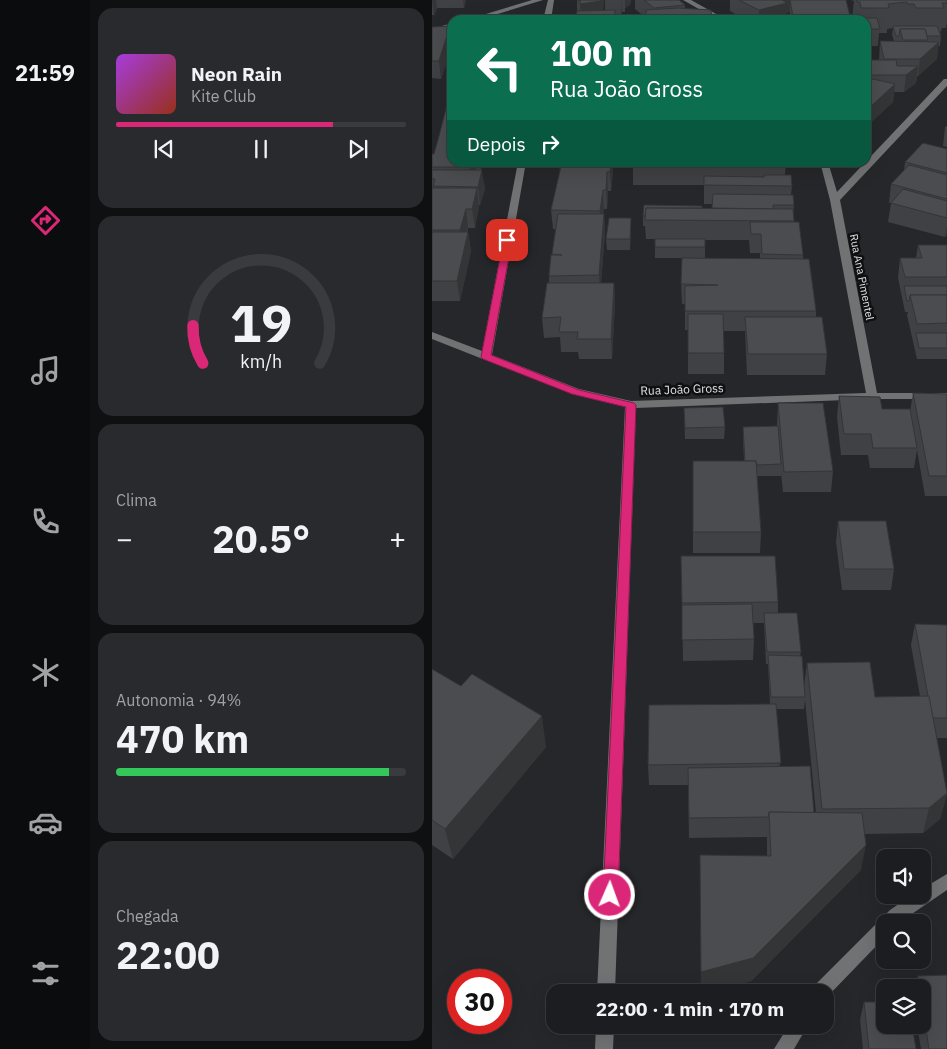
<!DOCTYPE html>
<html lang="pt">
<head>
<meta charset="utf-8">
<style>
	body { margin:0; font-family:"IBM Plex Sans",sans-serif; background:#292a2d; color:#f1f3f6; height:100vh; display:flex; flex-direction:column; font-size:19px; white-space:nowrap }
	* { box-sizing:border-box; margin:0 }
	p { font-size:16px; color:#a0a2a5 }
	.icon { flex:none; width:28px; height:28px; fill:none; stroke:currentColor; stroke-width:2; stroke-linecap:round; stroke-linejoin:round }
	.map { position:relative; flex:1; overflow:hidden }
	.details { display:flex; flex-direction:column; gap:8px; padding:8px; background:#0f1012; width:342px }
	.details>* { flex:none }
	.banner { position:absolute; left:15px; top:15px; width:424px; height:152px; border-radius:15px; box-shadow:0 5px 20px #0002,0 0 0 1px #3a3b3e; background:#0b6e4f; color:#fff; overflow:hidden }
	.tools { position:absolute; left:444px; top:849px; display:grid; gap:10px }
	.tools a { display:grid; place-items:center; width:55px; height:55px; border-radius:10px; background:#1c1d20; box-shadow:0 5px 20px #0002,0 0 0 1px #3a3b3e; font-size:25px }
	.speed { position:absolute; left:15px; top:969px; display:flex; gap:10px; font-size:25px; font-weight:700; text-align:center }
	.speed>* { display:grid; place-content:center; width:65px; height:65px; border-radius:50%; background:#1c1d20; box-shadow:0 5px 20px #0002,0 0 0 1px #3a3b3e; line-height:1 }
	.speed .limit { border:8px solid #d22; background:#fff; color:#111 }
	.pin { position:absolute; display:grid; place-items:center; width:42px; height:42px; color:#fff; margin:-21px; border-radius:10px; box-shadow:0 2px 8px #0006 }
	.me { position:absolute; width:55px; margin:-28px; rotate:2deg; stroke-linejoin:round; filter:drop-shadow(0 0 4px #0008) }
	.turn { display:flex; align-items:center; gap:18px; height:105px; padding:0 20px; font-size:22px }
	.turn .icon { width:65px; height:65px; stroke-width:2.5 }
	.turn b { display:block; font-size:35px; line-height:42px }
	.then { display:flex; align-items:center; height:48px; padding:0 20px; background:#0003; gap:10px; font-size:19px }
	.big { font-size:38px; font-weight:700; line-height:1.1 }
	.details .tile { flex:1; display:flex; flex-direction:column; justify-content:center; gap:8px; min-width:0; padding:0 18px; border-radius:15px; background:#292a2d }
	.details .dial { align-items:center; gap:0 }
	.dial svg { height:130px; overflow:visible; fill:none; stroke:#3a3b3e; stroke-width:7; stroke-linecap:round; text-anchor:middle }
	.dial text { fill:#f1f3f6; stroke:none }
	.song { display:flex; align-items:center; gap:15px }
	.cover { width:60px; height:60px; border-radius:8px; background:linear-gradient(135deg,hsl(280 70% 55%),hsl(10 70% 35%)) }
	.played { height:5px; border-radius:2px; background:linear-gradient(90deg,#db2777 75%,#3a3b3e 75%) }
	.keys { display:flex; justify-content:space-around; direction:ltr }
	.heat { display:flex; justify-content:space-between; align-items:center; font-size:28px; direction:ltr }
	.charge { height:8px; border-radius:4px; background:linear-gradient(90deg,#34c759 94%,#3a3b3e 0) }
	.trip { position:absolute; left:114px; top:984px; width:288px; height:50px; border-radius:15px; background:#1c1d20; box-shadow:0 5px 20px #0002,0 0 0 1px #3a3b3e; font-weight:700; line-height:50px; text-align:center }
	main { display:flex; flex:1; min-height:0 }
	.tab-bar { display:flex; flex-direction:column; width:90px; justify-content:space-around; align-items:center; background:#0b0c0d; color:#a0a2a5 }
	.tab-bar .icon { width:35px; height:35px }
	.tab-bar .current { color:#db2777 }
	.tab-bar b { font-size:22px; color:#f1f3f6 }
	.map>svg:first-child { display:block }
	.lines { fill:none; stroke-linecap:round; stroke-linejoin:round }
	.minor { fill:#717273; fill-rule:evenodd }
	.wall { fill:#404144; fill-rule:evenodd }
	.shaded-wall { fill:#343537 }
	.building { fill:#4b4c4f; stroke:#343537 }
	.route { fill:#db2777; stroke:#8e194d }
	.labels { text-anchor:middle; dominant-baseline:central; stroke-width:5; stroke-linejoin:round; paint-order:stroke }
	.far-street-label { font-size:11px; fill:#e1e2e4; stroke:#0f1011 }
	.street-label { font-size:12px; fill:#e1e2e4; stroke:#0f1011 }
</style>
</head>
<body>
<main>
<nav class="tab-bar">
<b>21:59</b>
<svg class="icon current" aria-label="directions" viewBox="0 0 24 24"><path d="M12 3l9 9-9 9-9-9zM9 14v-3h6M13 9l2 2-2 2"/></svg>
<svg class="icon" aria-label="music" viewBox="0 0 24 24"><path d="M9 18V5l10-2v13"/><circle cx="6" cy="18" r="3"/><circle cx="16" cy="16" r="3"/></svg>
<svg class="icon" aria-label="phone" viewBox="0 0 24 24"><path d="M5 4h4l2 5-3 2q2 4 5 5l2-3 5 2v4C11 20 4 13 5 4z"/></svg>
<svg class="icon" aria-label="climate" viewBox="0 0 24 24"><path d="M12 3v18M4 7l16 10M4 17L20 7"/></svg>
<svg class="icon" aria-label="car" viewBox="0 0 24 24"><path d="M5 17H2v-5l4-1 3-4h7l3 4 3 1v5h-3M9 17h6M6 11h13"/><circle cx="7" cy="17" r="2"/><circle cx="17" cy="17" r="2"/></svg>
<svg class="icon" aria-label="filters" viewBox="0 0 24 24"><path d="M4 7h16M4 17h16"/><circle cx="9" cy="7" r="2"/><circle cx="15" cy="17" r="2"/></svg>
</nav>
<section class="details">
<div class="tile">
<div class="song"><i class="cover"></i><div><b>Neon Rain</b><p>Kite Club</p></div></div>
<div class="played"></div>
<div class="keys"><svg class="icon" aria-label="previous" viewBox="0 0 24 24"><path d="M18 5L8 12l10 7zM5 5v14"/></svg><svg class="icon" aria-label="pause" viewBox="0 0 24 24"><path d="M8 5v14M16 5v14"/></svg><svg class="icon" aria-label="next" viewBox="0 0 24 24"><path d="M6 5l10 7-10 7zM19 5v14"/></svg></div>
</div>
<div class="tile dial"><svg viewBox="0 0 100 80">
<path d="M14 69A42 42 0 1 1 86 69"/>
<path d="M14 69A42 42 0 0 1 8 46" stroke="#db2777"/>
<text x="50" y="56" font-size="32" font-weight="700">19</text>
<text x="50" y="72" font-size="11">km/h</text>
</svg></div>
<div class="tile"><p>Clima</p>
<div class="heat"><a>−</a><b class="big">20.5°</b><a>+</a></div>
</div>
<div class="tile"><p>Autonomia · 94%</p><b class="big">470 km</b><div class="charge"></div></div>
<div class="tile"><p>Chegada</p><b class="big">22:00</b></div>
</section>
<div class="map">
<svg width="515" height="1049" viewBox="0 0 515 1049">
	<rect width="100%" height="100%" fill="#26272a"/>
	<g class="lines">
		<!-- minor -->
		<g class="minor">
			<path d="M100,0H111L46,20H34Z"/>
			<path d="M116,0H122L119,20H111Z"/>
			<path d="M251,0H259L295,20H286Z"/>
			<path d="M20,23V27L0,33V29Z"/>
			<path d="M512,79H515V86L408,200L445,393H515V399H440L204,408L183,992H165L193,407L140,394L0,339V332L50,351L86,162H94L60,355L147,389L199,401L434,393L398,200L388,162H396L405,192Z"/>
			<path d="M515,874V890L468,922H452V938L394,998L392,999V992H379L382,986L458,910L480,895H490V889Z"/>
			<path d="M164,1025H182L181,1049H163Z"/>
			<path d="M357,1025H376L362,1049H342Z"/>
		</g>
	</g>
	<!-- wall -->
	<g class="wall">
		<path d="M0,0H34L32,8H5L2,15H0Z"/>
		<path d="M145,0H172L171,11H173V0H199L198,5L193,8V12H190L189,17H183V20H144L145,11Z"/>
		<path d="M203,0H247L253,5V9L214,18L203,9Z"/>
		<path d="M298,0H414L418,18H420L422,1L419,0H515V22L514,28H510L508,34L509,36L508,46H506L505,59L486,76H485L484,83L472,92H462L461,102L434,127V75L447,60L448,41H462L460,35L461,28L455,29V33H447L446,46H438V57H434V20H358V12L354,13V19L351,20H314L298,11Z"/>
		<path d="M18,26L19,32L20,28V60H17V55L9,79L0,78V27Z"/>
		<path d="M515,126V147L511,146L513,127Z"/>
		<path d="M515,149V235L513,237L456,222L459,203H457L459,184L472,171L473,162Z"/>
		<path d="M0,154L20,162H51L49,170L53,189L48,205H47L43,228H36V232L39,251L28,301H0Z"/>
		<path d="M127,162H180L181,171L179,191H176L175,209H172L171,214H172L173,233L169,283H182L183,302L180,359H147L146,352H129L128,337L112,338L110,318L117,283V276L124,229H121L119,210L128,171Z"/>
		<path d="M201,162H354L353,175L360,186L359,195L362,205L361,216L362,222L371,255V259L384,311V317L395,354L393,375H315L313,331H292V374H256V330H253V304H250L249,284L328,259V253H318L317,240H273V258H223V239H214L213,226H211V216L270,208H280V204H272V185H201Z"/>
		<path d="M199,218V229L198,250H175L174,239Z"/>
		<path d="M486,245H515V359H485L475,315L476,312H473L466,278L468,258H484Z"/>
		<path d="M481,393L515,394V496H493L485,450L482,468H438L436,455H409L405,417L407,396L450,409L478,412Z"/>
		<path d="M346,403L401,471L399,492H351L349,473V476H325L329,532L328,553H261V461H312L311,438V427L345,426Z"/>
		<path d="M252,408L293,427L292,439H253Z"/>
		<path d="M406,521L462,569L459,590H410L404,542Z"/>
		<path d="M249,556L346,602V613L369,652L368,656L372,686L375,663L443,697L488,696L479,645L483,624L515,625V738H504L515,794L508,819L491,833L432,834L429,870L319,981L280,992H269L268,855L335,856V837L257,838L256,785H217L216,765L338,704L336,664H334L332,623H321L322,639L321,660L251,661ZM373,700L384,813H382L348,767L344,709H372Z"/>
		<path d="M0,669L114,747L21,859L0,845Z"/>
		<path d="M486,976L515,1049H489L485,1025H490V988H482Z"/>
		<path d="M432,1002L484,1049H431L428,1020Z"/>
	</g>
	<!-- shaded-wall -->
	<g class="shaded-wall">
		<path d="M0,0H4L5,8L2,15Z"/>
		<path d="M31,0H34L32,8Z"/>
		<path d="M169,0H172L170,17L149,20L148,4Z"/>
		<path d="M189,0L190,12L189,17Z"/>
		<path d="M193,0H199L198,5L193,8V12Z"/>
		<path d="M348,0H400H358V12L354,13V19L351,20H327V10Z"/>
		<path d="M18,26L20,43H15L17,55L9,79L7,61Z"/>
		<path d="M507,42L505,59L486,76L488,59Z"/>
		<path d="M486,66L484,83L472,92L474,75Z"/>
		<path d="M463,84L461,102L434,127L435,110Z"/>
		<path d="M39,162H43L44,172L41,185L38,167Z"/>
		<path d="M48,162H51L49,172Z"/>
		<path d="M179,162H180L181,171L179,191L178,172Z"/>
		<path d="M50,170L53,189L48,205L46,187Z"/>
		<path d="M175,172L176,191L175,209L174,190Z"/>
		<path d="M45,188L47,207L43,228L40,209Z"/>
		<path d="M171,190L172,209L169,230L168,211Z"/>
		<path d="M34,209L36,228L31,249L28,230Z"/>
		<path d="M172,214L173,233L168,295L167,275Z"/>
		<path d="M515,226V235L513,237Z"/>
		<path d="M36,232L39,251L28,301L25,281Z"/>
		<path d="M182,283L183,302L180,359L179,339Z"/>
		<path d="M110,716L114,747L21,859L13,829Z"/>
		<path d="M515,794L508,819L491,833L497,808Z"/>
		<path d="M434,845L429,870L319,981L280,992H269V972Z"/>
	</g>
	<!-- building -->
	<g class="building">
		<path d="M145,0H169V1L148,4V0Z"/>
		<path d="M212,0H247L253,5L222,8Z"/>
		<path d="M307,0H350L355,3L327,10Z"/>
		<path d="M358,0H414L418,16L361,17Z"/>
		<path d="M424,0H515V3H510L512,8H484L482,4H475V2L456,4L457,8H429L428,2H425Z"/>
		<path d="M246,8L279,10L280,20H214V10Z"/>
		<path d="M183,10L182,20H144L145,11Z"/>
		<path d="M53,16H79L78,20H52Z"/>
		<path d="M370,18H445L448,29H434V20H370Z"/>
		<path d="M18,26L7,61H0V27Z"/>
		<path d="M461,26H505L509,36H495L493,29H468L467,36H464Z"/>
		<path d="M20,28V43H15Z"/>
		<path d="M468,29H493L496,40H471Z"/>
		<path d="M434,37H436L439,48H434Z"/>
		<path d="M448,41L507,42L488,59H452Z"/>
		<path d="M434,60H464L465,66H486L474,75H434Z"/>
		<path d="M441,79L463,84L435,110L434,109V85Z"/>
		<path d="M20,85V162H39L38,167H0V154H2L7,136Z"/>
		<path d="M491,143L515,149V173L473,162Z"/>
		<path d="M130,162H179L178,172H175L174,190H171L168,211L119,210Z"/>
		<path d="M477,165L515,175V199L459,184Z"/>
		<path d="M0,170H50L46,187L1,186L3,179H0Z"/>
		<path d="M332,175H359L360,186L272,185V176L332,177Z"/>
		<path d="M0,188H45L40,209H34L28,230H0Z"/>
		<path d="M471,189L515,201V218L459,203Z"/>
		<path d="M281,194L361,195L362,205H341V209L280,208Z"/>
		<path d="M212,205L270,206V208H214L213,216H211Z"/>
		<path d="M214,208L361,209L362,221L213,220Z"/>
		<path d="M126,214H172L167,275L117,276L119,255H130L120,254Z"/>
		<path d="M177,218H199L198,239H174Z"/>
		<path d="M318,222H367L371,255L330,254L329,234H319Z"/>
		<path d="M0,232H36L25,281H0Z"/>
		<rect x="223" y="239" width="50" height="8"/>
		<path d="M486,245H515V277H473L468,258H490Z"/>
		<path d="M250,258L377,259L384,311H253V286L286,285L249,284Z"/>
		<path d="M115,283H182L179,339H145L146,332H127L129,317L110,318Z"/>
		<path d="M472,286H515V295H478L477,301H475Z"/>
		<path d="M478,295H515V323L485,324Z"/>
		<path d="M256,314H291L292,353H256Z"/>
		<path d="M313,317H390L395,354H316Z"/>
		<path d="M484,333H515V348H487Z"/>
		<path d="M481,393L515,394V476H497Z"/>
		<path d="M407,396L448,397L450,409H478L485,448H441L439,434H412Z"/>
		<path d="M346,403H391L401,471L352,472Z"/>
		<path d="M291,407L293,427L253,428L252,408Z"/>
		<path d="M346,426L349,464L325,465L324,461H313L311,427Z"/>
		<path d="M261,461H324L329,532H261Z"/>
		<path d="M406,521H454L462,569H412Z"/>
		<path d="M249,556H343L346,602L250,603Z"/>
		<path d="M320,604L322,639L250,640V605Z"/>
		<path d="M332,613H365L369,652H335Z"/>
		<path d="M483,624L515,625V718H500Z"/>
		<path d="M336,655L370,656L373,697H339Z"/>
		<path d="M438,662L443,697L497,696L515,793L497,808L390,809L375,663Z"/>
		<path d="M0,669L29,686L40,674L110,716L13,829L0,820Z"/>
		<path d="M344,704L349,763L216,765L217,705Z"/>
		<path d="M378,766L382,813L337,812L336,817L257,818L256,768Z"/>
		<path d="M337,812L430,813L434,845L321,958L269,972L268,855L339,856Z"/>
		<path d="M515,975V1049H497L490,1004V988H487L486,976Z"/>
		<path d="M432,1002H452V1025H480L484,1049H437Z"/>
	</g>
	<!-- route -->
	<path class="route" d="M72,238L80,240L59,355L147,390L202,403L204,405L186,895L184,899L178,901L173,899L171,895L194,407L140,394L51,359L49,357Z"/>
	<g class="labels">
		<!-- far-street labels -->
		<g class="far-street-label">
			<text transform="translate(430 277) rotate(79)">Rua Ana Pimentel</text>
		</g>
		<!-- street labels -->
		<g class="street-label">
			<text transform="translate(250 389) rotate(-2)">Rua João Gross</text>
		</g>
	</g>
</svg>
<div class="tools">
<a><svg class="icon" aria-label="sound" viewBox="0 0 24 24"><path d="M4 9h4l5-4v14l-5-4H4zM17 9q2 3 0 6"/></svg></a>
<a><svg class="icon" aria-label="search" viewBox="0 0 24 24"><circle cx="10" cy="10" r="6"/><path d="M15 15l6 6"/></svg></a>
<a><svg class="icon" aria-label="layers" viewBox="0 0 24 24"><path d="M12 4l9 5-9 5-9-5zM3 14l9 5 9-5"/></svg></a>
</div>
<div class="speed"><div class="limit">30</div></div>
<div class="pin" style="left:75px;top:240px;background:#d93025"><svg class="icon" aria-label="arrive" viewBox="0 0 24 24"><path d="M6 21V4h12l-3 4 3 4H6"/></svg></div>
<svg class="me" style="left:178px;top:895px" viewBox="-20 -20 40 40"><circle r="17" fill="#db2777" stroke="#fff" stroke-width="3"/><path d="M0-11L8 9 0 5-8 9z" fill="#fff"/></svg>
<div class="trip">22:00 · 1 min · 170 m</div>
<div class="banner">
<div class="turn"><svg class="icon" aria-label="left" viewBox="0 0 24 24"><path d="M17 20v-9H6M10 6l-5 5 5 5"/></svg><div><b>100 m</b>Rua João Gross</div></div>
<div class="then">Depois<svg class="icon" aria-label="right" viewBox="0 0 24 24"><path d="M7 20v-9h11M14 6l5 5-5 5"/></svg></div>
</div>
</div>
</main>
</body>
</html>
